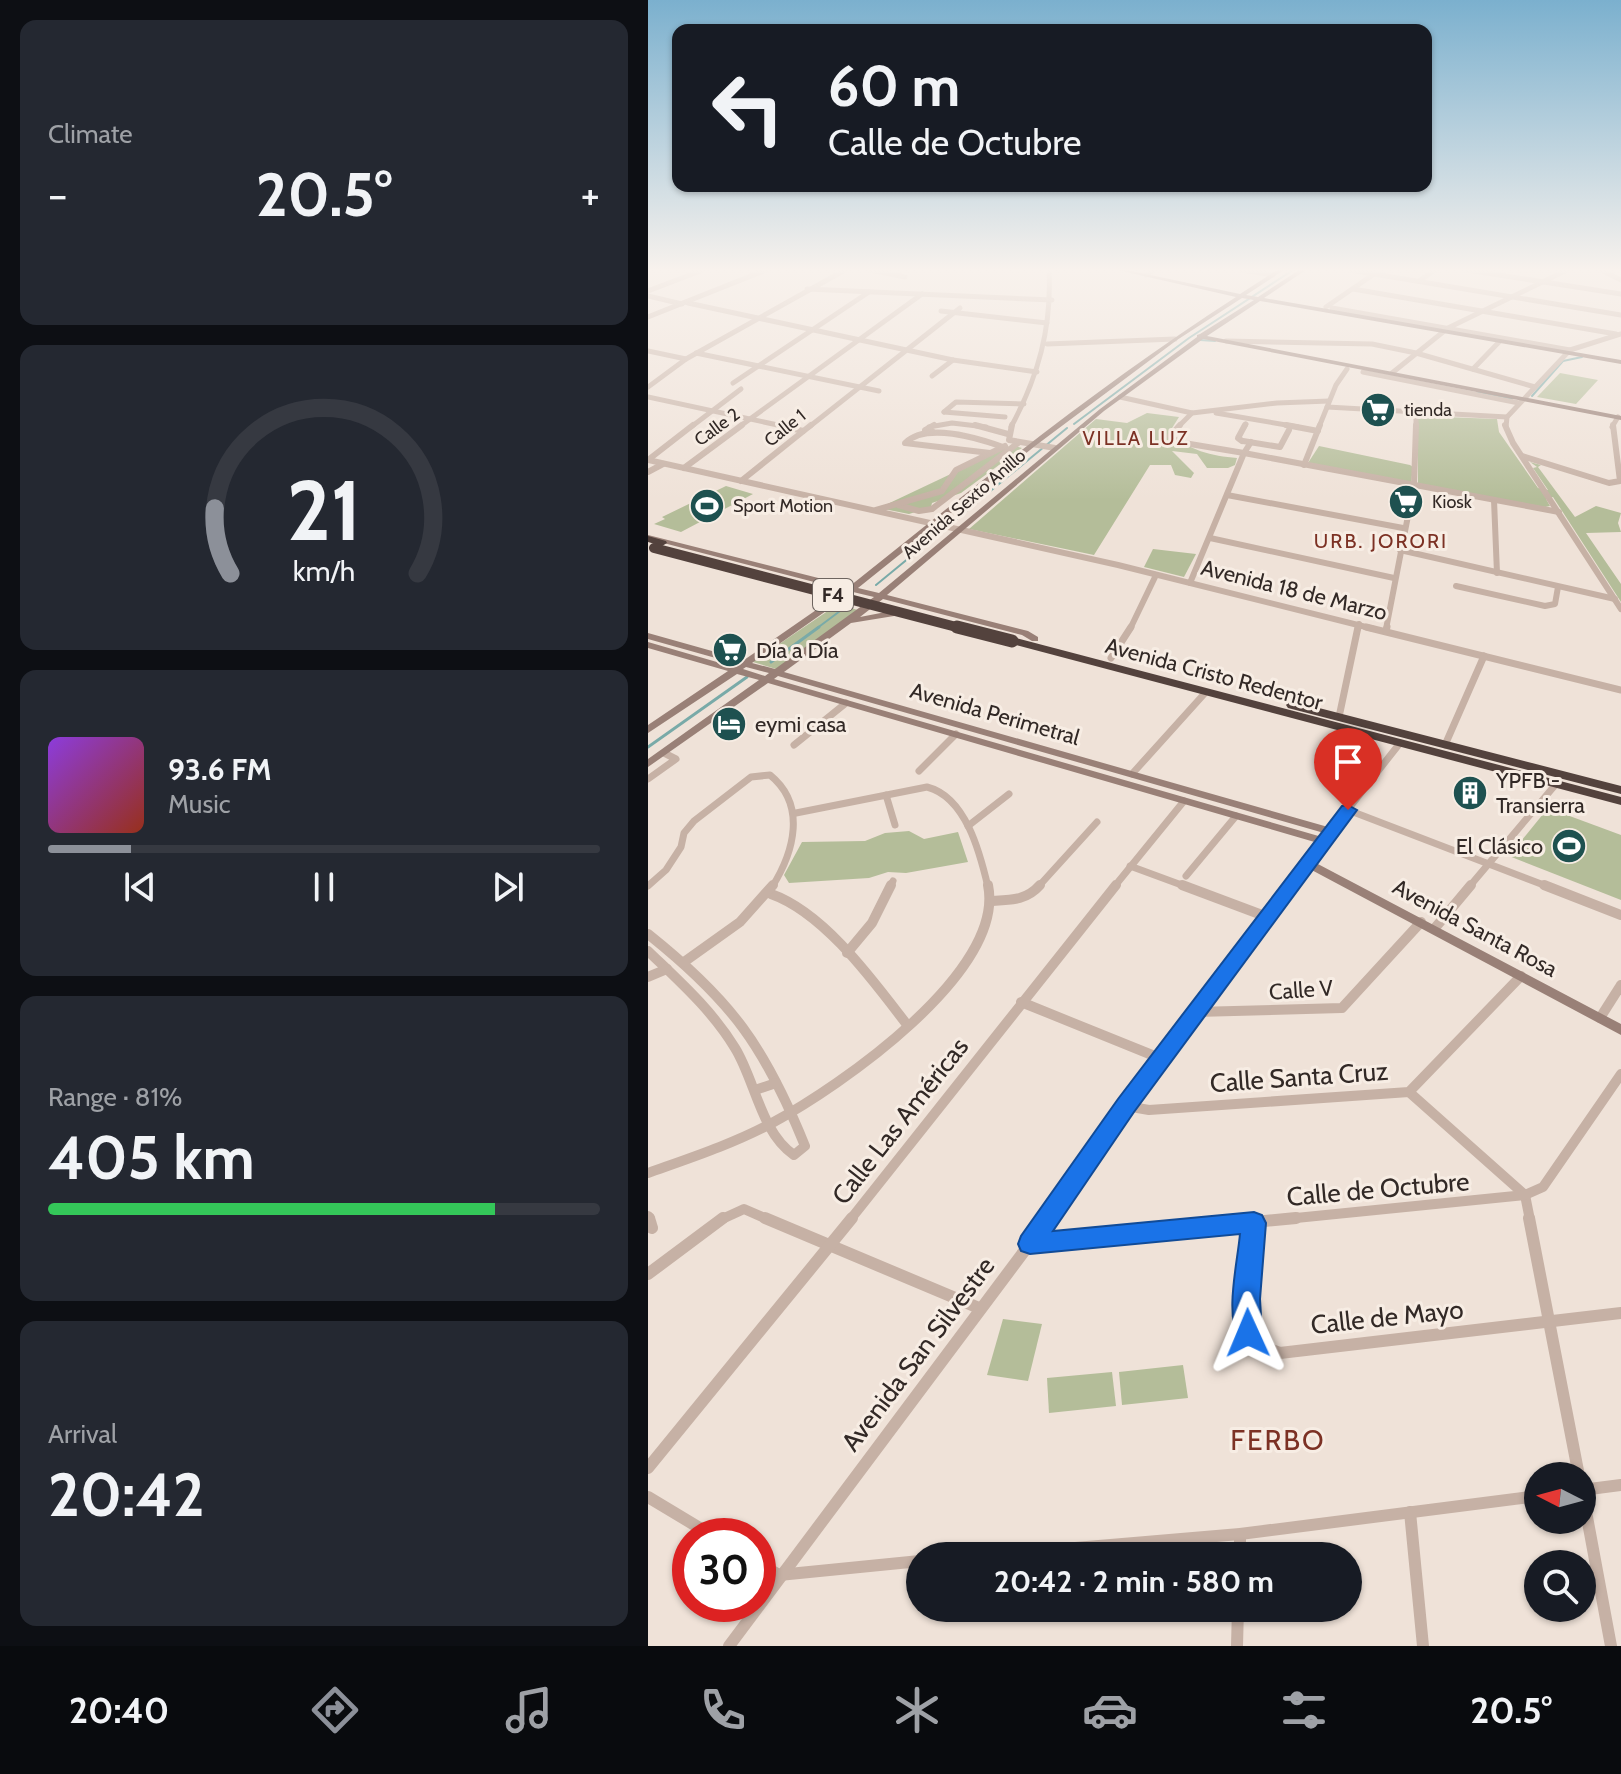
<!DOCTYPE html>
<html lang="en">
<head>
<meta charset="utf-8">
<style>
	body { margin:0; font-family:Cabin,sans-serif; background:#242831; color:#f1f3f6; height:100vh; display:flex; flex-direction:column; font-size:30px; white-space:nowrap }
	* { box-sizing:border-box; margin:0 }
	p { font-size:26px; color:#9ea1a6 }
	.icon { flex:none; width:44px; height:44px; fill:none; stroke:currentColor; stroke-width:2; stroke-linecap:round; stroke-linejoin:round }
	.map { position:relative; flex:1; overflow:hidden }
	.details { display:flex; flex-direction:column; gap:20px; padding:20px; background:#0d0f14; width:648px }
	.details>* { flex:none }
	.banner { position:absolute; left:24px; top:24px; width:760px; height:168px; border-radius:16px; box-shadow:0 2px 6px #0004; background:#171b24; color:#f1f3f6; overflow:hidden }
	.needle { width:52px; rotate:276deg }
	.buttons { position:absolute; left:876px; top:1462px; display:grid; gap:16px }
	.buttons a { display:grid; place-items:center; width:72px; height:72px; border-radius:50%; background:#171b24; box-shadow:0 2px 6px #0004; font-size:40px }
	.speed { position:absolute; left:24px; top:1518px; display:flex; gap:16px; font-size:40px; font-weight:700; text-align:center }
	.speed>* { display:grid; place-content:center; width:104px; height:104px; border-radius:50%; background:#171b24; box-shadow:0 2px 6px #0004; line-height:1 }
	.speed .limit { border:12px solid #d22; background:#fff; color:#111 }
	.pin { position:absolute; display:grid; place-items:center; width:68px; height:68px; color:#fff; margin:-82px -34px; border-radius:50% 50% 50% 0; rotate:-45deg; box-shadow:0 0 8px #0007 }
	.pin .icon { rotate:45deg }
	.me { position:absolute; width:88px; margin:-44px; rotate:359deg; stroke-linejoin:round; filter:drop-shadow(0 0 6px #0008) }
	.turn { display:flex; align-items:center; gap:28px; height:168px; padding:0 24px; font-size:36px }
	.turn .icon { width:104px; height:104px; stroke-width:2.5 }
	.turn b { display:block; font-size:56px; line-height:68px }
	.big { font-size:60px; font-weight:700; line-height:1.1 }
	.details .widget { flex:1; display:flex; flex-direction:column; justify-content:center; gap:12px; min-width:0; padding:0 28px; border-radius:16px; background:#242831 }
	.details .dial { align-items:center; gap:0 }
	.dial svg { height:208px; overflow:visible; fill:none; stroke:#363941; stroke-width:7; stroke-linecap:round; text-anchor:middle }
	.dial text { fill:#f1f3f6; stroke:none }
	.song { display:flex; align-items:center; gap:24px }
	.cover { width:96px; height:96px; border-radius:12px; background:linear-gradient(135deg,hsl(270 70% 55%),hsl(10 70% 35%)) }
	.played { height:8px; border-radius:4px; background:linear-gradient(90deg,#8c9099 15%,#363941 15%) }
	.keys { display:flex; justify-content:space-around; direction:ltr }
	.heat { display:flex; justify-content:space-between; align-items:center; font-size:44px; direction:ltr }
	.charge { height:12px; border-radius:6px; background:linear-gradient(90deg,#34c759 81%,#363941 0) }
	.trip { position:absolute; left:258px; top:1542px; width:456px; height:80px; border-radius:40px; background:#171b24; box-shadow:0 2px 6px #0004; font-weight:700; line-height:80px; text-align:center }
	.tabs { display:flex; height:128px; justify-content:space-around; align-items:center; background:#090b0e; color:#9ea1a6 }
	.tabs .icon { width:56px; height:56px }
	.tabs .current { color:#8c9099 }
	.tabs b { font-size:36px; color:#f1f3f6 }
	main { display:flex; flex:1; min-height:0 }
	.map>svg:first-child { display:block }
	.green { fill:#b4bd99 }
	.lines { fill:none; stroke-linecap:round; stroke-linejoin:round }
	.stream-far1 { stroke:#79aaa8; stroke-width:2 }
	.stream { stroke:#79aaa8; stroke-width:3 }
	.street-far4 { stroke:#c6b1a5; stroke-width:5 }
	.street-far3 { stroke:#c6b1a5; stroke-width:6 }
	.street-far2 { stroke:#c6b1a5; stroke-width:7 }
	.street-far1 { stroke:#c6b1a5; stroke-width:10 }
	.street { stroke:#c6b1a5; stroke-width:12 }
	.secondary { fill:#998077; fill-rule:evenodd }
	.highway { fill:#53423d; fill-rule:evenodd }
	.highway-bridge-far1 { stroke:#53423d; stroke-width:10 }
	.highway-bridge { stroke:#53423d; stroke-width:13 }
	.route { fill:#1a73e8; stroke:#114b97; stroke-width:2 }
	.labels { text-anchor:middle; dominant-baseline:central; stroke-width:6; stroke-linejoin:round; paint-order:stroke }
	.far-poi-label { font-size:18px; fill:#322926; stroke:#f7ede4; text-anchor:start }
	.far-street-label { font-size:18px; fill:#322926; stroke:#f7ede4 }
	.far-neighbourhood-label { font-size:20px; letter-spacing:2px; fill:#7c3124; stroke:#f7ede4 }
	.shield { fill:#f7ede4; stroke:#6d645f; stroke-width:2 }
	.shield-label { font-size:20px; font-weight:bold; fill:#322926 }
	.street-label { font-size:22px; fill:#322926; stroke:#f7ede4 }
	.poi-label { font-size:22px; fill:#322926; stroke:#f7ede4; text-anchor:start }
	.near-street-label { font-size:26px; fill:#322926; stroke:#f7ede4 }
	.near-neighbourhood-label { font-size:28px; letter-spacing:2px; fill:#7c3124; stroke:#f7ede4 }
</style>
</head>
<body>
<main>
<section class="details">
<div class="widget"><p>Climate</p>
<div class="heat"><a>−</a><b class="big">20.5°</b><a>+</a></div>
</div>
<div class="widget dial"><svg viewBox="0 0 100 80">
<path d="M14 69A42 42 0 1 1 86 69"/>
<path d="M14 69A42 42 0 0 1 8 44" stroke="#8c9099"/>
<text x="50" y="56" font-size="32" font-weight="700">21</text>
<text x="50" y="72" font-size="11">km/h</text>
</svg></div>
<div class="widget">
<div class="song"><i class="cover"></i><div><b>93.6 FM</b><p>Music</p></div></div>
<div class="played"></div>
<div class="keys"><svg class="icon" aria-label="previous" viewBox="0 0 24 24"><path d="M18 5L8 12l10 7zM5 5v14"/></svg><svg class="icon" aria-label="pause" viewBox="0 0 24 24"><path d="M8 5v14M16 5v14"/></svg><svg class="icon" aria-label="next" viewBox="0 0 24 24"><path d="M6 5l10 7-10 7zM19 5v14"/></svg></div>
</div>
<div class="widget"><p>Range · 81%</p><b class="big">405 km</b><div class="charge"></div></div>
<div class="widget"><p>Arrival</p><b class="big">20:42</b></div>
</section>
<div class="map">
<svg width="973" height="1646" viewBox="0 0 973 1646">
	<rect width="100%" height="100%" fill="#efe2d8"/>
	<!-- green -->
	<g class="green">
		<path d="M912,373L950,380L928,404L889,397Z"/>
		<path d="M499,413L531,417L521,433C540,450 564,456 589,458L587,465L580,468H559L549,454L524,451L546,473L543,478L527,475L523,465H502L446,555L321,529L448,419L479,423Z"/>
		<path d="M770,416L849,419L851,432L890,488L900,490L885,468L889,467L882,462L893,465L890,467L927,517L948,506L973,513L970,523L973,532L938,533L973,584V602L905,497L898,499L902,506L897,507L770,484Z"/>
		<path d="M364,445L374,448L313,493L284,503L283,507L261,514L231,508Z"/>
		<path d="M671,446L762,465L765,467L763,483L660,463Z"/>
		<path d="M78,486L105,494L33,532L6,524L17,519L14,517Z"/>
		<path d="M505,549L548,554L536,577L496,567Z"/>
		<path d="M190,604L213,611L128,669L105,662Z"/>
		<path d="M900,808L973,835V900L861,856Z"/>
		<path d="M261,831L276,839L310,832L320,862L258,873L240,872L221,878L141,883L136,875L154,842L217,841L237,833Z"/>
		<path d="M355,1319L394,1324L380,1381L339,1375Z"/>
		<path d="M535,1365L540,1398L474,1405L471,1372Z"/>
		<path d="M464,1372L468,1406L401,1413L399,1378Z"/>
	</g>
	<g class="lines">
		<!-- stream-far1 -->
		<g class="stream-far1">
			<path d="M552,340L567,341"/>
			<path d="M829,392L864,399"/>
			<path d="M884,396L915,361L934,357"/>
			<path d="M426,424L541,338L645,270"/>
			<path d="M228,585L419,428"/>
			<path d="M168,629L192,611"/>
		</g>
		<!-- stream -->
		<g class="stream">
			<path d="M123,662L171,627"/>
			<path d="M0,747L99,677"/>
		</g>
		<!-- street-far4 -->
		<g class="street-far4">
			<path d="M222,270L257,277"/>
			<path d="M593,270L625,275"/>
			<path d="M702,270L973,315"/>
			<path d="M819,270L973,294"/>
			<path d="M953,270L973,280"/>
			<path d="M498,275L506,270"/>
			<path d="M771,281L787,270"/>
			<path d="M159,289L404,300"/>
			<path d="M705,289L968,334"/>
			<path d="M0,291L55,270"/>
			<path d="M0,296L34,304"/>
			<path d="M40,303L305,360L389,372"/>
			<path d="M678,307L726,274"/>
			<path d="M684,308L922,350"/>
			<path d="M293,311L399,323"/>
			<path d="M0,317L118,270"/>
			<path d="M578,341L724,344L768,353L887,387"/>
			<path d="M399,344L527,339"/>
			<path d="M0,351L38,359"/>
			<path d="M48,353L231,391"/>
			<path d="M825,369L852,341"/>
			<path d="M715,372L871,403"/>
			<path d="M744,373L800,328L919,270"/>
			<path d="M284,376L305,360"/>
			<path d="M85,383L221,292"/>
			<path d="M0,387L38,359L197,270"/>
			<path d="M0,397L139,427"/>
			<path d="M472,397L544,413"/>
			<path d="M679,407L859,417"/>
			<path d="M296,412L308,402L376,404"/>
			<path d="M296,412L357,417"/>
			<path d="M568,413L650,427"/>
			<path d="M43,427L93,389"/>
			<path d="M91,427L274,294"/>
			<path d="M161,427L312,308"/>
			<path d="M281,427L304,423L338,427"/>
			<path d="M363,427C390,377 404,328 401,270"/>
			<path d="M530,427L544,413L629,403L681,401"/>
			<path d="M596,427L598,424"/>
			<path d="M671,427L688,385L699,369"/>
			<path d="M768,427V414"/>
			<path d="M858,427L859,417L922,350L973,334"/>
			<path d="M964,427L970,417"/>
		</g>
		<!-- street-far3 -->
		<g class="street-far3">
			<path d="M130,425L155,431"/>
			<path d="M327,425L360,434"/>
			<path d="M364,425L361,440L407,448"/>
			<path d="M532,425L522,436L530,442L596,453L603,442"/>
			<path d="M638,425L670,431"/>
			<path d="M857,425L865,443L973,609"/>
			<path d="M285,432L277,430L286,425"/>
			<path d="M594,441L590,438L597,425"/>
			<path d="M595,441L632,447L641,430"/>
			<path d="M342,453L257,443C278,422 330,438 355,447"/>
			<path d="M874,456L961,483L972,481L965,425"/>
			<path d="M0,460L470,565L726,629"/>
			<path d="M0,460L45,425"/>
			<path d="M656,465L672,425"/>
			<path d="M36,468L94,425"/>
			<path d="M0,472L15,464"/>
			<path d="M93,481L163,425"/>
			<path d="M579,495L755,528"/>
			<path d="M846,500L849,573"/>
			<path d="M250,505L271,511L284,509L370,443"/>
			<path d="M228,510L294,491L308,470L357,446"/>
			<path d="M562,538L746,578"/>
			<path d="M752,550L967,599"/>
			<path d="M542,583L596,453L911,512"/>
			<path d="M808,586L897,606L907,604L910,587"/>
			<path d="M482,629L508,575"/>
			<path d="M710,629L711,624"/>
			<path d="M738,629L766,485L768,425"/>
		</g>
		<!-- street-far2 -->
		<g class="street-far2">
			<path d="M718,627L973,690"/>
			<path d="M738,631L739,627"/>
			<path d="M463,658L483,627"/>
			<path d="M691,717L710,627"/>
			<path d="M146,745L198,703"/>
			<path d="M797,745L836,656"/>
			<path d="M271,771L308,734"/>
			<path d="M484,774L557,693"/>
			<path d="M0,779L28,759L16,753"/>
			<path d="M238,795L247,825"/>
			<path d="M700,810L901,887"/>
			<path d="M148,813L279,787C318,797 332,853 340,887"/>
			<path d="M320,826L361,794"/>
			<path d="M683,831L752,743"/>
			<path d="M482,866L539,887"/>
			<path d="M538,876L588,816"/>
			<path d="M0,886L18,870L33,847L36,833L46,821L103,777L122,775C159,805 146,852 124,887"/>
			<path d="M242,887L245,881"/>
			<path d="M390,887L449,822"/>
			<path d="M466,887L536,801"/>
			<path d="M644,887L662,864"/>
			<path d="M821,887L908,784"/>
		</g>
		<!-- street-far1 -->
		<g class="street-far1">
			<path d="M534,885L622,918"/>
			<path d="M896,885L973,915"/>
			<path d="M123,894C177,913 226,982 260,1026"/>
			<path d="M342,901C362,900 378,901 392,885"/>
			<path d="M787,928L823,885"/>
			<path d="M0,934C84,1001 117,1047 157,1146L146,1155C113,1133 107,1080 87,1048C64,1010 31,981 0,951"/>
			<path d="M199,953L224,923L243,885"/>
			<path d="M36,962L92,922L125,885"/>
			<path d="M0,977L19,969"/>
			<path d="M373,1002L514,1059"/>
			<path d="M548,1012L694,1008L773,922"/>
			<path d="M952,1018L973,985"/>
			<path d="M107,1090L128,1083"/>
			<path d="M761,1092L877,1195L882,1220"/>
			<path d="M478,1106L501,1110L761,1092L873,976"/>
			<path d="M0,1173C42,1158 85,1144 124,1123C191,1087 358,972 340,885"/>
			<path d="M0,1216L1,1220"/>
			<path d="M72,1220L96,1209L121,1220"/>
			<path d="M202,1220L468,885"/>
			<path d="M399,1220L548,1012L646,885"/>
			<path d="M628,1220L877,1195L895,1187L973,1074"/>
		</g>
		<!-- street -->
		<g class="street">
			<path d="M1,1218L4,1228"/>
			<path d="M117,1218L331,1308"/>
			<path d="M881,1218L931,1476"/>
			<path d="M606,1223L599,1299L600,1333L611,1345L632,1353L973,1313"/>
			<path d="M382,1244L648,1218"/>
			<path d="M0,1274L75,1218"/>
			<path d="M0,1468L204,1218"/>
			<path d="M934,1490L963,1646"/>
			<path d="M934,1490L973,1485"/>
			<path d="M0,1497L65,1536"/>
			<path d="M762,1512L775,1646"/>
			<path d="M592,1534V1556"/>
			<path d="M333,1556L592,1534L890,1496"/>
			<path d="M110,1563L131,1575L272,1561"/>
			<path d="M81,1646L401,1218"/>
			<path d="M589,1646L590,1608"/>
		</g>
		<!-- secondary -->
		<path class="secondary" d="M469,270H479L592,294L629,270H636L598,295L610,297L651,270H658L616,298L973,360V364L612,301L559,336L973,416V420L555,339L456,411L239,595L380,631L390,637V641H384L374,635L235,599L212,617L243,611L247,614L246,616L203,623L136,672L687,829L689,831L668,863L973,1024V1035L658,867L656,864L670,843L120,683L0,767V759L111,680L89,674L0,733V725L80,671L0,648V642L86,667L89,664L0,639V633L96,660L197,590L0,539V535L202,586C328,485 453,384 588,297ZM594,298L606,300L552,334L549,335V337L452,409L231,593L210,588L387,446L529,340ZM205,592L226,597L127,669L104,663ZM98,667L121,673L117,676L95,669ZM130,676L676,833L674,837L126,679Z"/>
		<!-- highway -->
		<g class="highway">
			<path d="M0,536L18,541L19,543L14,546L0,542Z"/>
			<path d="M364,637L973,797V805L360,643V639Z"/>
			<path d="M644,701L973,786V794L640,708L638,705L640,702Z"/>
		</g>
		<!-- highway-bridge-far1 -->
		<path class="highway-bridge-far1" d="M6,548L316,629"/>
		<!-- highway-bridge -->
		<path class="highway-bridge" d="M309,627L364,641"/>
	</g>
	<!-- sky -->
	<linearGradient id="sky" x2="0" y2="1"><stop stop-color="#7bb0ce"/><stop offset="0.54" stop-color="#f8f2ed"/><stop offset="1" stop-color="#f8f2ed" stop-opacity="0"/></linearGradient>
	<rect width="973" height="500" fill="url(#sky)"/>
	<!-- route -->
	<path class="route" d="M700,805L709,810L486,1112L405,1231L606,1212L614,1215L618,1223L612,1299L614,1333L610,1342L600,1345L591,1342C577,1312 589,1266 592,1234L382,1254L373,1251L370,1244L373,1236L470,1099L694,806Z"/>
	<!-- icons -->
	<defs>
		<g id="supermarket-disc" transform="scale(1.8)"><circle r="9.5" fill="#1e5150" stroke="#f7ede4"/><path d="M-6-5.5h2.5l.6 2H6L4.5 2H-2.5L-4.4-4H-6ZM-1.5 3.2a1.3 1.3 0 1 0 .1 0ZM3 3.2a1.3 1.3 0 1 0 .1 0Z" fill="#fff"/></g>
		<g id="stadium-disc" transform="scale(1.8)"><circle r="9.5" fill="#1e5150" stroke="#f7ede4"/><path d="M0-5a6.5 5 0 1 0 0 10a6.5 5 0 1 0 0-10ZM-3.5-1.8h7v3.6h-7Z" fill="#fff"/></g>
		<g id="hotel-disc" transform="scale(1.8)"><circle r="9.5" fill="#1e5150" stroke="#f7ede4"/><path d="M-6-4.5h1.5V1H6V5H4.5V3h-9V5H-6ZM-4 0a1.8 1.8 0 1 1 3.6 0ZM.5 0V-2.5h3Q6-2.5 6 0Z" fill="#fff"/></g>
		<g id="building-disc" transform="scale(1.8)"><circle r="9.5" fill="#1e5150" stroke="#f7ede4"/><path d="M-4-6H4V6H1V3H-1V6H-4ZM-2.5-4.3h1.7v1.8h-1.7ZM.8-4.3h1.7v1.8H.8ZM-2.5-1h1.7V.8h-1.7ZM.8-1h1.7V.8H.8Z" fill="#fff"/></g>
	</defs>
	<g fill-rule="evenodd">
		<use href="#supermarket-disc" x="730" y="410"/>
		<use href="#supermarket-disc" x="758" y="502"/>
		<use href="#stadium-disc" x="59" y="506"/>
		<use href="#supermarket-disc" x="82" y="650"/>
		<use href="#hotel-disc" x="81" y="724"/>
		<use href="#building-disc" x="822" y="793"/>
		<use href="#stadium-disc" x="921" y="846"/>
	</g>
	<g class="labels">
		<!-- far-poi labels -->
		<g class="far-poi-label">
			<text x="756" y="410">tienda</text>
			<text x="784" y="502">Kiosk</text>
			<text x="85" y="506">Sport Motion</text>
		</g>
		<!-- far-street labels -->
		<g class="far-street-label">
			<text transform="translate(69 427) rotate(-36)">Calle 2</text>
			<text transform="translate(137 428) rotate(-39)">Calle 1</text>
			<text transform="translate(316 504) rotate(-41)">Avenida Sexto Anillo</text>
		</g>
		<!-- far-neighbourhood labels -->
		<g class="far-neighbourhood-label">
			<text x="488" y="438">VILLA LUZ</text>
			<text x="733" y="541">URB. JORORI</text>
		</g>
		<!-- shield labels -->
		<rect class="shield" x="165" y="579" width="40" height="32" rx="6"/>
		<g class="shield-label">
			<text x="185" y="595">F4</text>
		</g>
		<!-- street labels -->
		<g class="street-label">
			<text transform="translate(646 590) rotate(14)">Avenida 18 de Marzo</text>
			<text transform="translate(566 674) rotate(15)">Avenida Cristo Redentor</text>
			<text transform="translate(347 714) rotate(16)">Avenida Perimetral</text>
			<text transform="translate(827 928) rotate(28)">Avenida Santa Rosa</text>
			<text transform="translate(653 990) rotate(-4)">Calle V</text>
		</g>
		<!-- poi labels -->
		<g class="poi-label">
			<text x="108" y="650">Día a Día</text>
			<text x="107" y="724">eymi casa</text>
			<text x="848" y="780">YPFB -<tspan x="848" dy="25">Transierra</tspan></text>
			<text x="895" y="846" text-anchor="end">El Clásico</text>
		</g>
		<!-- near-street labels -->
		<g class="near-street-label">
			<text transform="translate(651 1077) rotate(-4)">Calle Santa Cruz</text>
			<text transform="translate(252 1121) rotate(-52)">Calle Las Américas</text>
			<text transform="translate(730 1189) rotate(-5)">Calle de Octubre</text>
			<text transform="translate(739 1317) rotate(-6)">Calle de Mayo</text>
			<text transform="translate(270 1354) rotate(-53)">Avenida San Silvestre</text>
		</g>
		<!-- near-neighbourhood labels -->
		<g class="near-neighbourhood-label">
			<text x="630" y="1440">FERBO</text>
		</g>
	</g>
</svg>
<div class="buttons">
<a><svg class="needle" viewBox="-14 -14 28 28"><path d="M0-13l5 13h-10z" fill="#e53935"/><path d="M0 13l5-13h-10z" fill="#9ea1a6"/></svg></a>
<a><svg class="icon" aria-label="search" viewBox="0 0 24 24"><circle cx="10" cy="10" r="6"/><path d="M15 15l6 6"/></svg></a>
</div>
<div class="speed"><div class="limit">30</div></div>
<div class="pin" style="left:700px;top:810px;background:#d93025"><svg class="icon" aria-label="arrive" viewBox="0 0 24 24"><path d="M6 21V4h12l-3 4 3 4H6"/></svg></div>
<svg class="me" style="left:600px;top:1333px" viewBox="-20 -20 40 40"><path d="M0-17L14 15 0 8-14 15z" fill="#1a73e8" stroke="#fff" stroke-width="4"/></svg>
<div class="trip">20:42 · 2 min · 580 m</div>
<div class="banner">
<div class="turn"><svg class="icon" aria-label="left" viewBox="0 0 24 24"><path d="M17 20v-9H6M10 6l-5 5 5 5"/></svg><div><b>60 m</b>Calle de Octubre</div></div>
</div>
</div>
</main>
<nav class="tabs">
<b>20:40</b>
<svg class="icon current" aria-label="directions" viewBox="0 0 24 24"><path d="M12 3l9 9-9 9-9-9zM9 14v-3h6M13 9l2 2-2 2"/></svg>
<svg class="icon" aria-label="music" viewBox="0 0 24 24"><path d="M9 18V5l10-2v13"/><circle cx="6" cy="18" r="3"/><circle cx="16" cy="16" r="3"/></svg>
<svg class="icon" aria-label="phone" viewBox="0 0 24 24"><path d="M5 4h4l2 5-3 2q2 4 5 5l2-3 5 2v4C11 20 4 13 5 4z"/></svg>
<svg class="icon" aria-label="climate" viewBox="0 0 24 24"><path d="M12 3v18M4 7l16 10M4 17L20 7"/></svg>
<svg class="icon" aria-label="car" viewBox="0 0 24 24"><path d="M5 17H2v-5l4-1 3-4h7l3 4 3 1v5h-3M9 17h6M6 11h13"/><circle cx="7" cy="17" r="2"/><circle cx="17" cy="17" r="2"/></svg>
<svg class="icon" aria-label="filters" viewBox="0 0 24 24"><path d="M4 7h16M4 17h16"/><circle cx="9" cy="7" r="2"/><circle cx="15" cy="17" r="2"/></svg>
<b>20.5°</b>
</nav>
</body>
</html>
